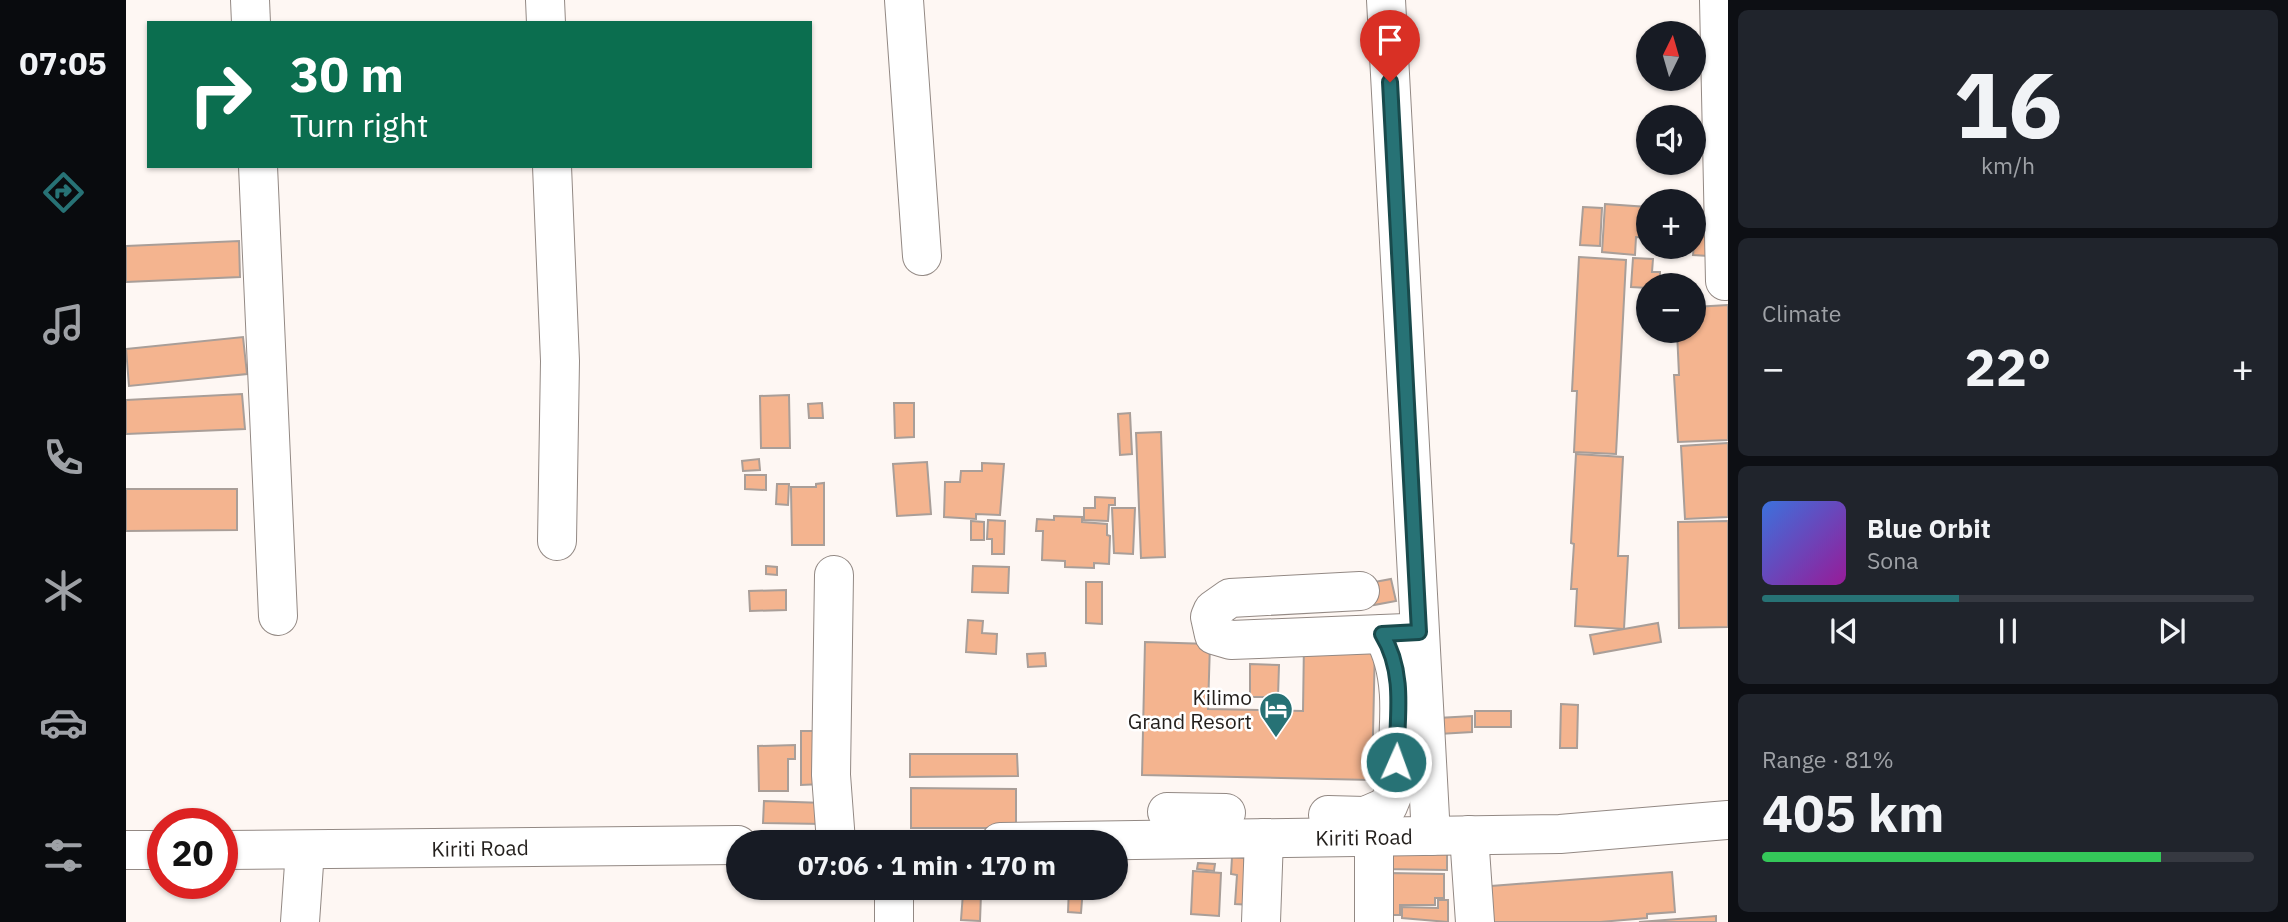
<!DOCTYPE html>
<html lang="en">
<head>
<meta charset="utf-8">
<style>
	body { margin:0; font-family:"IBM Plex Sans",sans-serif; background:#20242c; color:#f1f3f6; height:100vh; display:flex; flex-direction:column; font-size:26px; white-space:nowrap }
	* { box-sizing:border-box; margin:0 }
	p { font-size:23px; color:#9ea1a6 }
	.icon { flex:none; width:38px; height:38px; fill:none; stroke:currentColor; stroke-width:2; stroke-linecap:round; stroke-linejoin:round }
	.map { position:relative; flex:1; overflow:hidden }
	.drawer { display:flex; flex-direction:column; gap:10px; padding:10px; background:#0d0f14; width:560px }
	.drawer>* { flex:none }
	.top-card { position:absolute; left:21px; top:21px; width:665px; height:147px; border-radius:0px; box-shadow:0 2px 5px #0004; background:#0b6e4f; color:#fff; overflow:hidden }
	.needle { width:46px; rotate:5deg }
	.fabs { position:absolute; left:1510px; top:21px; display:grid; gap:14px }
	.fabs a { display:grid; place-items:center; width:70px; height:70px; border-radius:50%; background:#171b24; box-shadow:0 2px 5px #0004; font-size:35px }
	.speed { position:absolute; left:21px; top:808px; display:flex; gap:14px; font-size:35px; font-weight:700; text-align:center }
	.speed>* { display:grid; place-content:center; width:91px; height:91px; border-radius:50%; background:#171b24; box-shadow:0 2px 5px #0004; line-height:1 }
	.speed .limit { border:10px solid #d22; background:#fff; color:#111 }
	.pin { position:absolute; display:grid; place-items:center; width:60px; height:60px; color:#fff; margin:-72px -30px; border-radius:50% 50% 50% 0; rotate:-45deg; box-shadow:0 0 7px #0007 }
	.pin .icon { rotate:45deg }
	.me { position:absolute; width:77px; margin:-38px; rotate:2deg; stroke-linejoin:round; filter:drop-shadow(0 0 5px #0008) }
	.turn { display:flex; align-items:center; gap:24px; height:147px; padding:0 28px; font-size:32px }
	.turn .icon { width:91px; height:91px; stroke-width:2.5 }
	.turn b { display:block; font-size:49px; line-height:60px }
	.big { font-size:52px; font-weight:700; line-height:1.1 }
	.drawer .tile { flex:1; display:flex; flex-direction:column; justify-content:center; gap:10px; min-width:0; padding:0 24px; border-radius:10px; background:#20242c }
	.drawer .dial { align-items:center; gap:0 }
	.dial b { font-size:91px; line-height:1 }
	.song { display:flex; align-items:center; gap:21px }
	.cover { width:84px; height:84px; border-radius:10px; background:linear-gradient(135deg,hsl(220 70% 55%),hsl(300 70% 35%)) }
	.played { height:7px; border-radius:4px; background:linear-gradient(90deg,#277275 40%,#363941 40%) }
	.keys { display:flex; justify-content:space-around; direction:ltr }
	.heat { display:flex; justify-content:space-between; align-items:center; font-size:38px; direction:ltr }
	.charge { height:10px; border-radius:5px; background:linear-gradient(90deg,#34c759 81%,#363941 0) }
	.trip { position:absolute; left:600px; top:830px; width:402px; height:70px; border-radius:35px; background:#171b24; box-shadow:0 2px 5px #0004; font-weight:700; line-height:70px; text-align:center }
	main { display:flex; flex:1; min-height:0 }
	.menu { display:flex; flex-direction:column; width:126px; justify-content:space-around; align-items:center; background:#090b0e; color:#9ea1a6 }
	.menu .icon { width:49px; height:49px }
	.menu .on { color:#277275 }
	.menu b { font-size:32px; color:#f1f3f6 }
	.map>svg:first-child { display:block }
	.building { fill:#f4b48f; stroke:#a99e98; stroke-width:2 }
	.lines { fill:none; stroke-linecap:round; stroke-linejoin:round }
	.minor-casing { stroke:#938984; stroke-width:40 }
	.minor { stroke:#fff; stroke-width:38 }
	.route-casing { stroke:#194a4c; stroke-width:18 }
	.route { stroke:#277275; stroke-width:12 }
	.labels { text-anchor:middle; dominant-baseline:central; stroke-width:5; stroke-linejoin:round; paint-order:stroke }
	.poi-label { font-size:21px; fill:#231f1c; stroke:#fff; text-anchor:end }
	.street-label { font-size:21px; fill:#231f1c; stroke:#fff }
</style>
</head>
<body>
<main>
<nav class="menu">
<b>07:05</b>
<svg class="icon on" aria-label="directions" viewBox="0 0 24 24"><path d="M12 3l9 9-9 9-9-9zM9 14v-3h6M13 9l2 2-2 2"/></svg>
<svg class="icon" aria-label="music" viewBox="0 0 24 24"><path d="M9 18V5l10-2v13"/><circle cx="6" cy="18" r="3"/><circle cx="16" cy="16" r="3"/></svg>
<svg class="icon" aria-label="phone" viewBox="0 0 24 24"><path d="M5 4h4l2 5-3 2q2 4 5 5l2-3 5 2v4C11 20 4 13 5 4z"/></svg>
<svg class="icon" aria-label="climate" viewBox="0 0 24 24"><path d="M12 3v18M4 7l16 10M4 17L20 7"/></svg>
<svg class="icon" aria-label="car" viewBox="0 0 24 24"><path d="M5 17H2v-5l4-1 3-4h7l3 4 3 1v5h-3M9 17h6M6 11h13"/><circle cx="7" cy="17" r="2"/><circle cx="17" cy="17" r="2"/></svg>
<svg class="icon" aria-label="filters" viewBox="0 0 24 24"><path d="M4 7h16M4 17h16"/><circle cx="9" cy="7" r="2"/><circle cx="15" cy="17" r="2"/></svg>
</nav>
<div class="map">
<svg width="1602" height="922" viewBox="0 0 1602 922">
	<rect width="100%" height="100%" fill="#fef7f3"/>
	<!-- building -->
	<g class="building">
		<path d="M1479,204L1522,207V238L1510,237L1509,255L1476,252Z"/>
		<path d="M1457,207L1476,208L1474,246L1454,245Z"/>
		<path d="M1573,211L1589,213L1588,226L1571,224Z"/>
		<path d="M1570,228L1585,230L1582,256L1567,255Z"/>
		<path d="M113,241L114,277L0,282V246Z"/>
		<path d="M1453,257L1500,260L1490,454L1448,452L1451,391H1446Z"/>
		<path d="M1507,258L1527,259L1526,272H1534V285H1522V288L1505,287Z"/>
		<path d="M1602,305V440L1552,442L1548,375H1553L1551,331H1568V307Z"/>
		<path d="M117,337L121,374L3,386L0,349Z"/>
		<path d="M116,394L119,429L0,434V400Z"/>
		<path d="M663,395L664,448H635L634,396Z"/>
		<path d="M696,403L697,418H683L682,404Z"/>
		<path d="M768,403H788V437L769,438Z"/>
		<path d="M1004,413L1006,454L994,455L992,414Z"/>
		<path d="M1035,432L1039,557L1015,558L1010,433Z"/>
		<path d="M1602,443V517L1559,519L1555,446Z"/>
		<path d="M1450,454L1497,457L1492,556H1502L1498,629L1449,626L1451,589H1445L1448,544L1445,543Z"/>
		<path d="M633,459L634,470L617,471L616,461Z"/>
		<path d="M801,462L805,514L771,516L767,464Z"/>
		<path d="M856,463L878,464L874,515L850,514V519L818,517L819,482H834L835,471H856Z"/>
		<path d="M619,475H640V490L619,489Z"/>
		<path d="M698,483V545H666L665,487H690V484Z"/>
		<path d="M651,484H663L662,505L650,504Z"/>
		<path d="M0,489H111V530L0,531Z"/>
		<path d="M969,497L989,498V505H983L982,521L958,520V508H969Z"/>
		<path d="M986,508H1009L1007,554L988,553Z"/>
		<path d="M928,516L956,517V522L981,524V535L984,536L983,564L968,563V568L939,567V561L916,560L917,531H910L911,519L928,520Z"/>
		<path d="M862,520L879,521L878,554H866V539H861Z"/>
		<path d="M845,521L858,522V540H845Z"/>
		<path d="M1602,521V627L1553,628L1552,522Z"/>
		<path d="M640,566L651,567V575L640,574Z"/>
		<path d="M847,566L883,567L882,593L846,592Z"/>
		<path d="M1265,579L1270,601L1248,605L1243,583Z"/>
		<path d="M960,582H976V624L960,623Z"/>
		<path d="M660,590V610L624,611L623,591Z"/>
		<path d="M842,620L857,621L856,633L871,634L870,654L840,652Z"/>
		<path d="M1532,623L1535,642L1468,654L1464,635Z"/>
		<path d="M1019,642L1084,644L1082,709L1177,711L1178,642L1249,643L1246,780L1016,775Z"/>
		<path d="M919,653L920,666L902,667L901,654Z"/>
		<path d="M1124,664L1153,665L1152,697H1124Z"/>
		<path d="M1435,704L1452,705L1451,748H1434Z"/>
		<rect x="1349" y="711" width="36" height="16"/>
		<path d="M1346,716V732L1313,734L1312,718Z"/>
		<path d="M675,731H695L696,784L675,785Z"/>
		<path d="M669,745V759H662V791H633L632,746Z"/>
		<path d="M784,754H891L892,776L784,777Z"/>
		<path d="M785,788L890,789V828H785Z"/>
		<path d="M638,801L699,803L698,824L637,823Z"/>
		<path d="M1116,847L1126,905L1109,904L1111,875L1105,874L1106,857L1116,858Z"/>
		<path d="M1256,850L1321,851V870L1256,869Z"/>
		<path d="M1072,863L1089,864L1088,871L1071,869Z"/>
		<path d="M1067,871L1095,873L1093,916L1065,914Z"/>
		<path d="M1546,872L1549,912L1521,914V918L1474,922H1356L1353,887Z"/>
		<path d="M1263,873L1318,874V898H1309V905H1274V915H1262Z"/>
		<path d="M943,887H957L955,913L942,912Z"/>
		<path d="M837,893L855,894L854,921L835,920Z"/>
		<path d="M1312,900H1322V922L1276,918V907L1312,908Z"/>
		<path d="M1590,916V922H1513Z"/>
	</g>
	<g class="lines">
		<!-- minor casing -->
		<g class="minor-casing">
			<g id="minor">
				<path d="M124,0L125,23"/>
				<path d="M419,0L420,23"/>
				<path d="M778,0L796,256"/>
				<path d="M1260,0L1305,836"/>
				<path d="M1593,0L1599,281"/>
				<path d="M132,166L152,616"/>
				<path d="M426,166L434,361L431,541"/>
				<path d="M708,575L705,775L710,842"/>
				<path d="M1234,591L1104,598L1087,610L1084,617L1088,635L1105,640L1280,633"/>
				<path d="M1041,812L1100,813"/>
				<path d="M1202,815L1239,816L1262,806L1269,789C1271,739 1283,678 1256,634"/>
				<path d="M1343,835L1349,922"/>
				<path d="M1248,837V922"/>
				<path d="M874,842L1434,834L1602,820"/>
				<path d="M0,850H37"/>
				<path d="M96,850L612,845"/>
				<path d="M768,887V922"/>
				<path d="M174,922L179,850"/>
				<path d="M1135,922L1138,838"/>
			</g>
		</g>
		<!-- minor -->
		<use href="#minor" class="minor"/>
	</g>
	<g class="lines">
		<!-- route casing -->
		<g class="route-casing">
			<path id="route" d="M1264,82L1293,632L1256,634C1280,673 1271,718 1270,762"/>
		</g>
		<!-- route -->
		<use href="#route" class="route"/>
	</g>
	<!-- icons -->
	<defs>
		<g id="hotel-pin" transform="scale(1.75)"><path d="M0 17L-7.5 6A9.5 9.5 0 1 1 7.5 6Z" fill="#277275" stroke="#fff"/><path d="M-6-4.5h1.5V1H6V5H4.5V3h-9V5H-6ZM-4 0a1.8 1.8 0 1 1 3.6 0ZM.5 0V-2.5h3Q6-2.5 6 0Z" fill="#fff"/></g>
	</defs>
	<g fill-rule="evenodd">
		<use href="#hotel-pin" x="1150" y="709"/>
	</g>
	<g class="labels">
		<!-- poi labels -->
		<g class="poi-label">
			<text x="1126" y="697">Kilimo<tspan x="1126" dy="24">Grand Resort</tspan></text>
		</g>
		<!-- street labels -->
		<g class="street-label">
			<text transform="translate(1238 837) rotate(-1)">Kiriti Road</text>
			<text transform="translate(354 848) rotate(-1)">Kiriti Road</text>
		</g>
	</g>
</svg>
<div class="fabs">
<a><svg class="needle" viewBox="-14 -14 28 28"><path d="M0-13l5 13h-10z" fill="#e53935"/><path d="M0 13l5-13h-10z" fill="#9ea1a6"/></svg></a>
<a><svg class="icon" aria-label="sound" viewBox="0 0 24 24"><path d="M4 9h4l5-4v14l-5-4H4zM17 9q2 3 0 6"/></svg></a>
<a>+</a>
<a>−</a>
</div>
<div class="speed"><div class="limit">20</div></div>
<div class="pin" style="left:1264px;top:82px;background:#d93025"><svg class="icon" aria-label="arrive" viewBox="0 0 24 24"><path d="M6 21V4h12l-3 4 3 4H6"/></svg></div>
<svg class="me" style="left:1270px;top:762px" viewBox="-20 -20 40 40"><circle r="17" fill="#277275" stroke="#fff" stroke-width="3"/><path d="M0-11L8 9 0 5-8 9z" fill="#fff"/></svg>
<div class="trip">07:06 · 1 min · 170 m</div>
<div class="top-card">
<div class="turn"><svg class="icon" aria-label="right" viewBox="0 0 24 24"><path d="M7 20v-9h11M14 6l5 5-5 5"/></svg><div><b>30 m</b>Turn right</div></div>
</div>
</div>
<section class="drawer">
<div class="tile dial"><b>16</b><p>km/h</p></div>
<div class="tile"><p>Climate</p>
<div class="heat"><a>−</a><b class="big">22°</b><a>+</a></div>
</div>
<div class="tile">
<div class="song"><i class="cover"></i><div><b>Blue Orbit</b><p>Sona</p></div></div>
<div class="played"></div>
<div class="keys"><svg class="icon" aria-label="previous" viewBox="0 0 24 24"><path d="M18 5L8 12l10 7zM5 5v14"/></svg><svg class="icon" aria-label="pause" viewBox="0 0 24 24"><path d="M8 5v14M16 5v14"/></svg><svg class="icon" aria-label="next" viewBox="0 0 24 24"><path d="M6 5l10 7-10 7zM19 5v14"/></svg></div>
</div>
<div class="tile"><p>Range · 81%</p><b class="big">405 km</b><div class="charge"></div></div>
</section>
</main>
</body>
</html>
